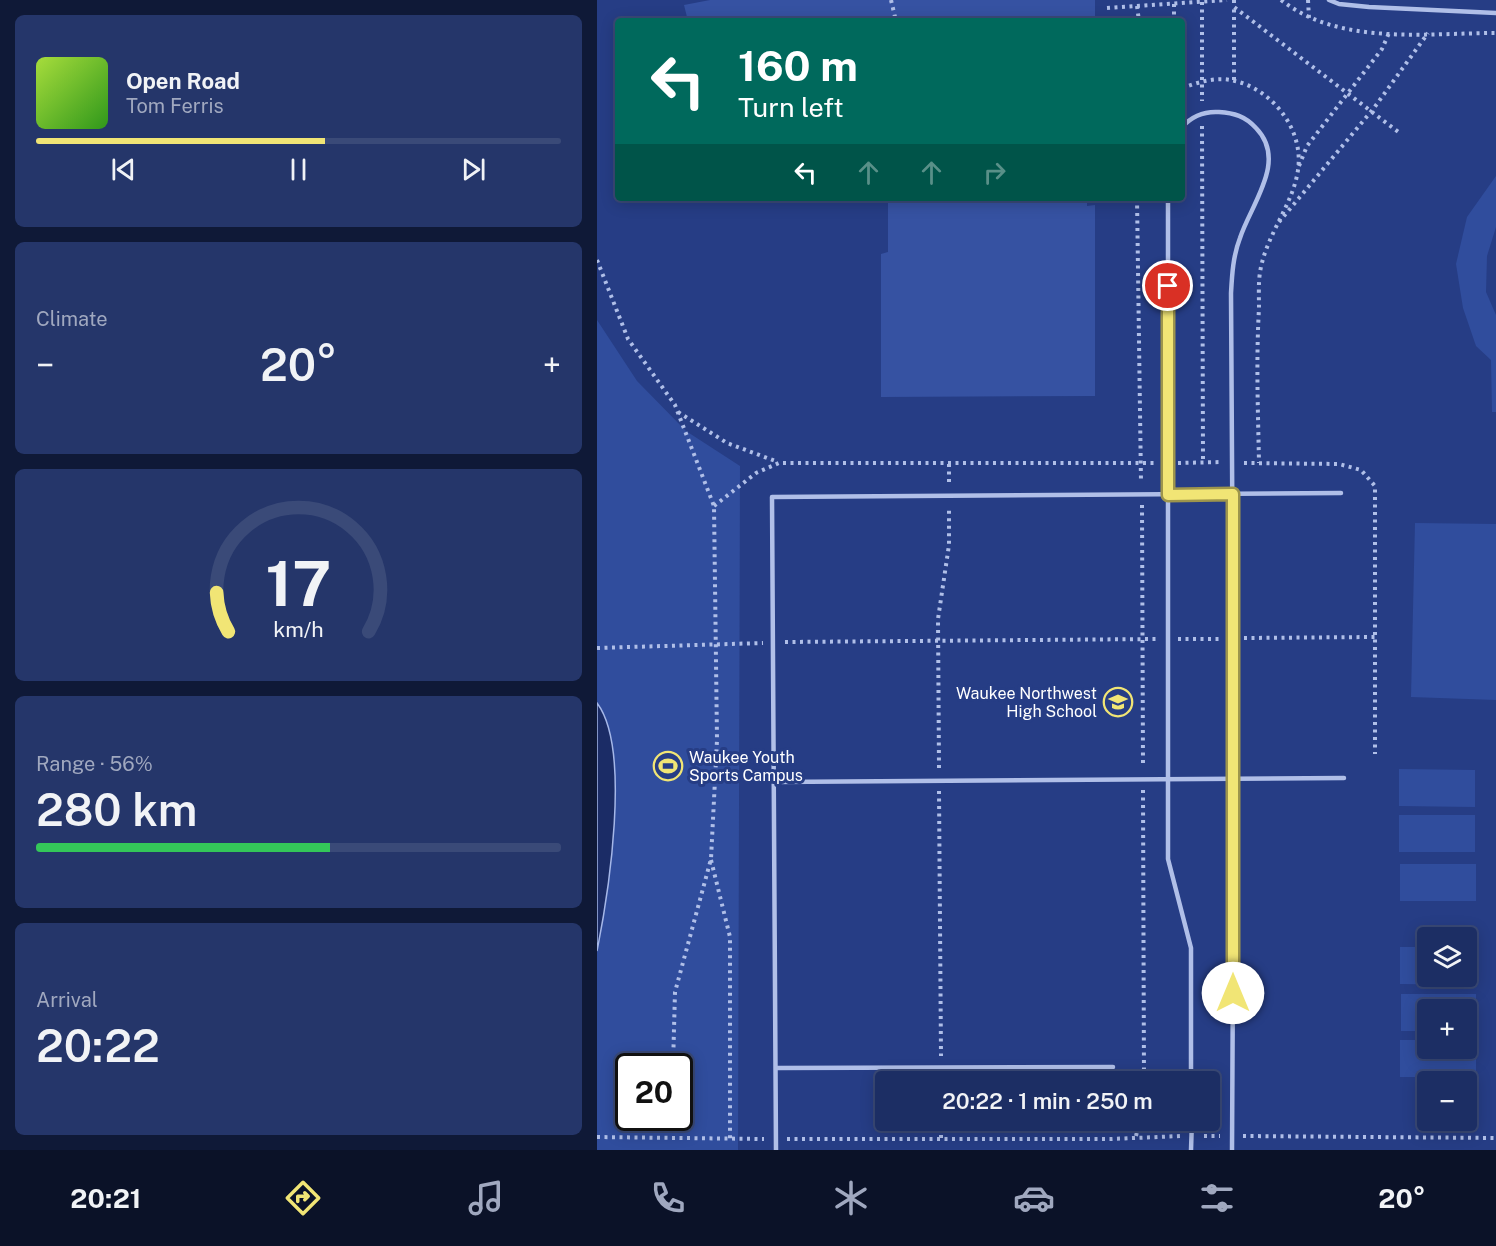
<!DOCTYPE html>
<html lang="en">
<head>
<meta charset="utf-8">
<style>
	body { margin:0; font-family:"Public Sans",sans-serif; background:#25366a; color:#f1f3f6; height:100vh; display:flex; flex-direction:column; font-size:22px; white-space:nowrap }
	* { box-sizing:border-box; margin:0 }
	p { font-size:20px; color:#a0a8bf }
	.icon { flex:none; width:33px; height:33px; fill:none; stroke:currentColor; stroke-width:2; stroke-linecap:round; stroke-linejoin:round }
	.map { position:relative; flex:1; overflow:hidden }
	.drawer { display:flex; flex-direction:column; gap:15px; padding:15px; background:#0f1937; width:597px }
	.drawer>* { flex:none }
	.guide { position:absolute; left:18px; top:18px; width:570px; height:183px; border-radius:6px; box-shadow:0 3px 15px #0003,0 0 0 2px #3a4a78; background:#00695c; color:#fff; overflow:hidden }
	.controls { position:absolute; left:820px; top:927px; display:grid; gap:12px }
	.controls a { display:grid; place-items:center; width:60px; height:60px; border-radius:6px; background:#1c2e64; box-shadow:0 3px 15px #0003,0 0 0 2px #3a4a78; font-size:30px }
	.speed { position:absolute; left:18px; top:1053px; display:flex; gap:12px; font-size:30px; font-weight:700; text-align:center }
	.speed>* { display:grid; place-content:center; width:78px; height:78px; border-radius:50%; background:#1c2e64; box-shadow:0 3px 15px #0003,0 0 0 2px #3a4a78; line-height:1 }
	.speed .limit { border:3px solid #111; border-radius:9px; background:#fff; color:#111 }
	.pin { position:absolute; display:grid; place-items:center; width:51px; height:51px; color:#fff; margin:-26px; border:3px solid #fff; border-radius:50%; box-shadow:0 2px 6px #0007 }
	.me { position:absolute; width:66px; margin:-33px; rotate:0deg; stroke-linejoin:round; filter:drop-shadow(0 0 4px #0008) }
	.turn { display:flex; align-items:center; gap:21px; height:126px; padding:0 24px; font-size:27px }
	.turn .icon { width:78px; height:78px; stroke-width:2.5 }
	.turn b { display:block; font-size:42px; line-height:51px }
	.lanes { display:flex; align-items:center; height:57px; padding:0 24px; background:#0003; justify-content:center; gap:30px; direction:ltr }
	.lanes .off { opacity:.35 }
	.big { font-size:45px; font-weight:600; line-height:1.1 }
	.drawer .widget { flex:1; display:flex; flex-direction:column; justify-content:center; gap:9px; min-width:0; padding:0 21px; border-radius:9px; background:#25366a }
	.drawer .dial { align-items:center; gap:0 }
	.dial svg { height:156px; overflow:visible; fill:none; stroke:#3a4a78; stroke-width:7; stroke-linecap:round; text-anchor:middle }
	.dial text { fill:#f1f3f6; stroke:none }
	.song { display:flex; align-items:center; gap:18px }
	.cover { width:72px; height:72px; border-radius:9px; background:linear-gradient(135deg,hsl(80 70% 55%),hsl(110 70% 35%)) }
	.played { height:6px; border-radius:3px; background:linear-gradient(90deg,#f1e575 55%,#3a4a78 55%) }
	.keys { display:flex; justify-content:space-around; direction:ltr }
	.heat { display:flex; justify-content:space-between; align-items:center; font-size:33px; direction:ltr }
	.charge { height:9px; border-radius:4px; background:linear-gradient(90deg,#34c759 56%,#3a4a78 0) }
	.trip { position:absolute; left:278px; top:1071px; width:345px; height:60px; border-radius:6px; background:#1c2e64; box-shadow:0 3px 15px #0003,0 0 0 2px #3a4a78; font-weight:600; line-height:60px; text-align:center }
	.tabs { display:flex; height:96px; justify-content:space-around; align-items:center; background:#0b1228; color:#a0a8bf }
	.tabs .icon { width:42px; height:42px }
	.tabs .active { color:#f1e575 }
	.tabs b { font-size:27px; color:#f1f3f6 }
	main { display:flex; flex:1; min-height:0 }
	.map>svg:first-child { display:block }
	.green { fill:#304d9d; fill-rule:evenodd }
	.water { fill:#1b2c66; stroke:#a5b7e8; stroke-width:1.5 }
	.building { fill:#3652a2 }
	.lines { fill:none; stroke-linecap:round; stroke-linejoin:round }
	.path { stroke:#b0bfe8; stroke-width:4; stroke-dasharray:3 4.5; stroke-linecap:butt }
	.service { stroke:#b0bfe8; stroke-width:4.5 }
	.route-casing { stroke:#9d954c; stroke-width:15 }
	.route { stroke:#f1e575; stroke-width:10 }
	.labels { text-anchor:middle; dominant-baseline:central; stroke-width:6; stroke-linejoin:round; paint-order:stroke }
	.poi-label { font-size:16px; fill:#fff; stroke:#263d85; text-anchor:end }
</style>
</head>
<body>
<main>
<section class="drawer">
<div class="widget">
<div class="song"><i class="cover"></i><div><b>Open Road</b><p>Tom Ferris</p></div></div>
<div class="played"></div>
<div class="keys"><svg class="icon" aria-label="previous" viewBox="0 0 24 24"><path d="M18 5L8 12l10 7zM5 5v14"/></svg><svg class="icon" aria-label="pause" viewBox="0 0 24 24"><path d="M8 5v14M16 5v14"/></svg><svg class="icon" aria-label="next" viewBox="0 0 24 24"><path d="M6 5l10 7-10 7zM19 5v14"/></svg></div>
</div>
<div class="widget"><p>Climate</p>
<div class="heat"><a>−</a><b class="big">20°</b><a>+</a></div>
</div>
<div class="widget dial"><svg viewBox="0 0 100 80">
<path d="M14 69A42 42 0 1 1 86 69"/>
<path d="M14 69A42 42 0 0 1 8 49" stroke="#f1e575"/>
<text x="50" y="56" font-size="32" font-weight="700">17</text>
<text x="50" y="72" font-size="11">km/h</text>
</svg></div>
<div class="widget"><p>Range · 56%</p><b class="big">280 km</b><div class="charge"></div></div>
<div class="widget"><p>Arrival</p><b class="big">20:22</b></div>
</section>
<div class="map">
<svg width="899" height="1150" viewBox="0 0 899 1150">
	<rect width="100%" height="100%" fill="#263d85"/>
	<!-- green -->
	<g class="green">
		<path d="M899,176V227L890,256L889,292L899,315V412H895L894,360L879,346L866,308L859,264L870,217Z"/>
		<path d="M0,320L40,381L89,431L143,466L141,1150H0ZM32,1066H82V1118H32Z"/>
		<path d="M818,523L899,524V700L814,697Z"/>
		<path d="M802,769L878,770V807L802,806Z"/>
		<rect x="802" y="815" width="76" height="37"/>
		<rect x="803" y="864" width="76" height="37"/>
		<path d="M803,947H831V976H870V947H879V985L803,984Z"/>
		<path d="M804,994H879V1032H870V1010H831V1031H804Z"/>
		<path d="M803,1040H831V1048H870V1040H879V1077H803Z"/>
	</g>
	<!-- water -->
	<path class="water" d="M0,703C35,749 11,896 0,951Z"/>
	<!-- building -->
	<g class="building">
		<path d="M113,0H498V21H91L87,5Z"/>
		<path d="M291,198H490V206L498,205V396L284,397V254L291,252Z"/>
	</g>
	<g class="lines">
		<!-- path -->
		<g class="path">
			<path d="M294,0L299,21"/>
			<path d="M637,0V7L804,134"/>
			<path d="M684,0C743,46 828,33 899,33"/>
			<path d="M711,0L712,18"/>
			<path d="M605,2V101"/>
			<path d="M577,4V21"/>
			<path d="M540,6L542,21"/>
			<path d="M510,8L630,0"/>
			<path d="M637,80V8"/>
			<path d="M585,88C602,82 620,76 638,81C676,90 707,130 701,170C696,204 671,233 664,267C661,280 662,295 662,308C659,360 661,412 662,463"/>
			<path d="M605,126L606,462"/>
			<path d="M702,166L710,146L785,49L792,33"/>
			<path d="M540,198L544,482"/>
			<path d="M682,222L777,108L831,33"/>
			<path d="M0,260L31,339L78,405L117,506L120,740L114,859L78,992L76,1066"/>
			<path d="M81,412L130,443L181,462"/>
			<path d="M581,463L625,462"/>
			<path d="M647,463L742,464L764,470L778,486V754"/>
			<path d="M352,464V484"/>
			<path d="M545,505L546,767"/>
			<path d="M117,506L159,473L182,463H559"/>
			<path d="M647,638L778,637"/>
			<path d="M581,639H625"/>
			<path d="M188,642L559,639"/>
			<path d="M0,648L166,643"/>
			<path d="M342,768L341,619L352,545V507"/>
			<path d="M546,790L547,1082"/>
			<path d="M342,791L344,1056"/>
			<path d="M114,860L133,937V1139"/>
			<path d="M344,1120V1139"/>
			<path d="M539,1136L543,1120"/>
			<path d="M607,1136H623"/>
			<path d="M646,1136L899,1138"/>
			<path d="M0,1137L167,1139"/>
			<path d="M190,1139H514L584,1136"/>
		</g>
		<!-- service -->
		<g class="service">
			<path d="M732,0L742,4L772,7L899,13"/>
			<path d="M585,127C595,116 607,111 622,112C637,113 648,116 659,128C691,161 654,204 643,238C636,256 635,275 634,293L637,779L635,1150"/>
			<path d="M571,198V859L594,948V1082"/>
			<path d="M178,782L747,778"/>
			<path d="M180,1068L516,1067"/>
			<path d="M179,1150L175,497L744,493"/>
			<path d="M594,1150L595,1120"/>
		</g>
	</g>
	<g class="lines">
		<!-- route casing -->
		<g class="route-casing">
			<path id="route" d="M571,286V495L636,494V993"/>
		</g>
		<!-- route -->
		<use href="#route" class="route"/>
	</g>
	<!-- icons -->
	<defs>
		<g id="school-ring" transform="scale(1.5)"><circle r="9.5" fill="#263d85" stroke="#f1e575" stroke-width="1.5"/><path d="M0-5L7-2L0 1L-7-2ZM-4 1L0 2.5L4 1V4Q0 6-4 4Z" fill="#f1e575"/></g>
		<g id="stadium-ring" transform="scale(1.5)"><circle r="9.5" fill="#263d85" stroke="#f1e575" stroke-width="1.5"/><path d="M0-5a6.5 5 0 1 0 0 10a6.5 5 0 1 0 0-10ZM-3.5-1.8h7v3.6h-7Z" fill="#f1e575"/></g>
	</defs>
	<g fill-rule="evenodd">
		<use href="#school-ring" x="521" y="702"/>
		<use href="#stadium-ring" x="71" y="766"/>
	</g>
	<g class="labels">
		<!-- poi labels -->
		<g class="poi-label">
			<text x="500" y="693">Waukee Northwest<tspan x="500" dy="18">High School</tspan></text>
			<text x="92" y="757" text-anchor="start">Waukee Youth<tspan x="92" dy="18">Sports Campus</tspan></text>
		</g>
	</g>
</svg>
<div class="controls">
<a><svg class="icon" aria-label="layers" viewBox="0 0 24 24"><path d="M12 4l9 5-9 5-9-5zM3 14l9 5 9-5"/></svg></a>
<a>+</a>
<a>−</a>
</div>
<div class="speed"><div class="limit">20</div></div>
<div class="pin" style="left:571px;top:286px;background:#d93025"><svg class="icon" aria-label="arrive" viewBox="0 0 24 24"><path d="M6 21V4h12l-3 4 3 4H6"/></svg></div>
<svg class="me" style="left:636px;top:993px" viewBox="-20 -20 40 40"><circle r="19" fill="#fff"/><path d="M0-13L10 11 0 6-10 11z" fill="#f1e575"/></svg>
<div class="trip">20:22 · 1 min · 250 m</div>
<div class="guide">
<div class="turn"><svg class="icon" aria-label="left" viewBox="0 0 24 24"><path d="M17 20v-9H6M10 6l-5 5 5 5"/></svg><div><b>160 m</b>Turn left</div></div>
<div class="lanes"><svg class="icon" aria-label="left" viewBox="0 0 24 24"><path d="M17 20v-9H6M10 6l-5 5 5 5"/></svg><svg class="icon off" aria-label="ahead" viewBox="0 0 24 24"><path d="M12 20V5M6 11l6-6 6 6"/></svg><svg class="icon off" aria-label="ahead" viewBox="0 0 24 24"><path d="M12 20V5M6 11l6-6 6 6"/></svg><svg class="icon off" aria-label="right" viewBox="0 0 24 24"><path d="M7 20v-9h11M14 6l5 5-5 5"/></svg></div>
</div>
</div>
</main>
<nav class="tabs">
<b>20:21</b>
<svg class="icon active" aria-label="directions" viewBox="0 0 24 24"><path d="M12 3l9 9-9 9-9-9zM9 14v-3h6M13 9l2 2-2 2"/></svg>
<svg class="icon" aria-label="music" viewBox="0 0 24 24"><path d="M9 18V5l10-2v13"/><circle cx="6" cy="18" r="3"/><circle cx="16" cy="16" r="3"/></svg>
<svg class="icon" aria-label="phone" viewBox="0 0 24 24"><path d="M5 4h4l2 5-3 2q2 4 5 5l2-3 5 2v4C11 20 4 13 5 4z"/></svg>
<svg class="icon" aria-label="climate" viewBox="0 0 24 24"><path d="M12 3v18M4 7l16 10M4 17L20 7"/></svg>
<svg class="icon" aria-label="car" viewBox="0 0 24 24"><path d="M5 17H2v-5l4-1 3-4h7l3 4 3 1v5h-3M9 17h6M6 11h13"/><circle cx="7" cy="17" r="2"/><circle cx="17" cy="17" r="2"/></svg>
<svg class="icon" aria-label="filters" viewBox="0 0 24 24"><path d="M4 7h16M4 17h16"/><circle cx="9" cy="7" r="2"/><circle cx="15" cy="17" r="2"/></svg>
<b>20°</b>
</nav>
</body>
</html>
